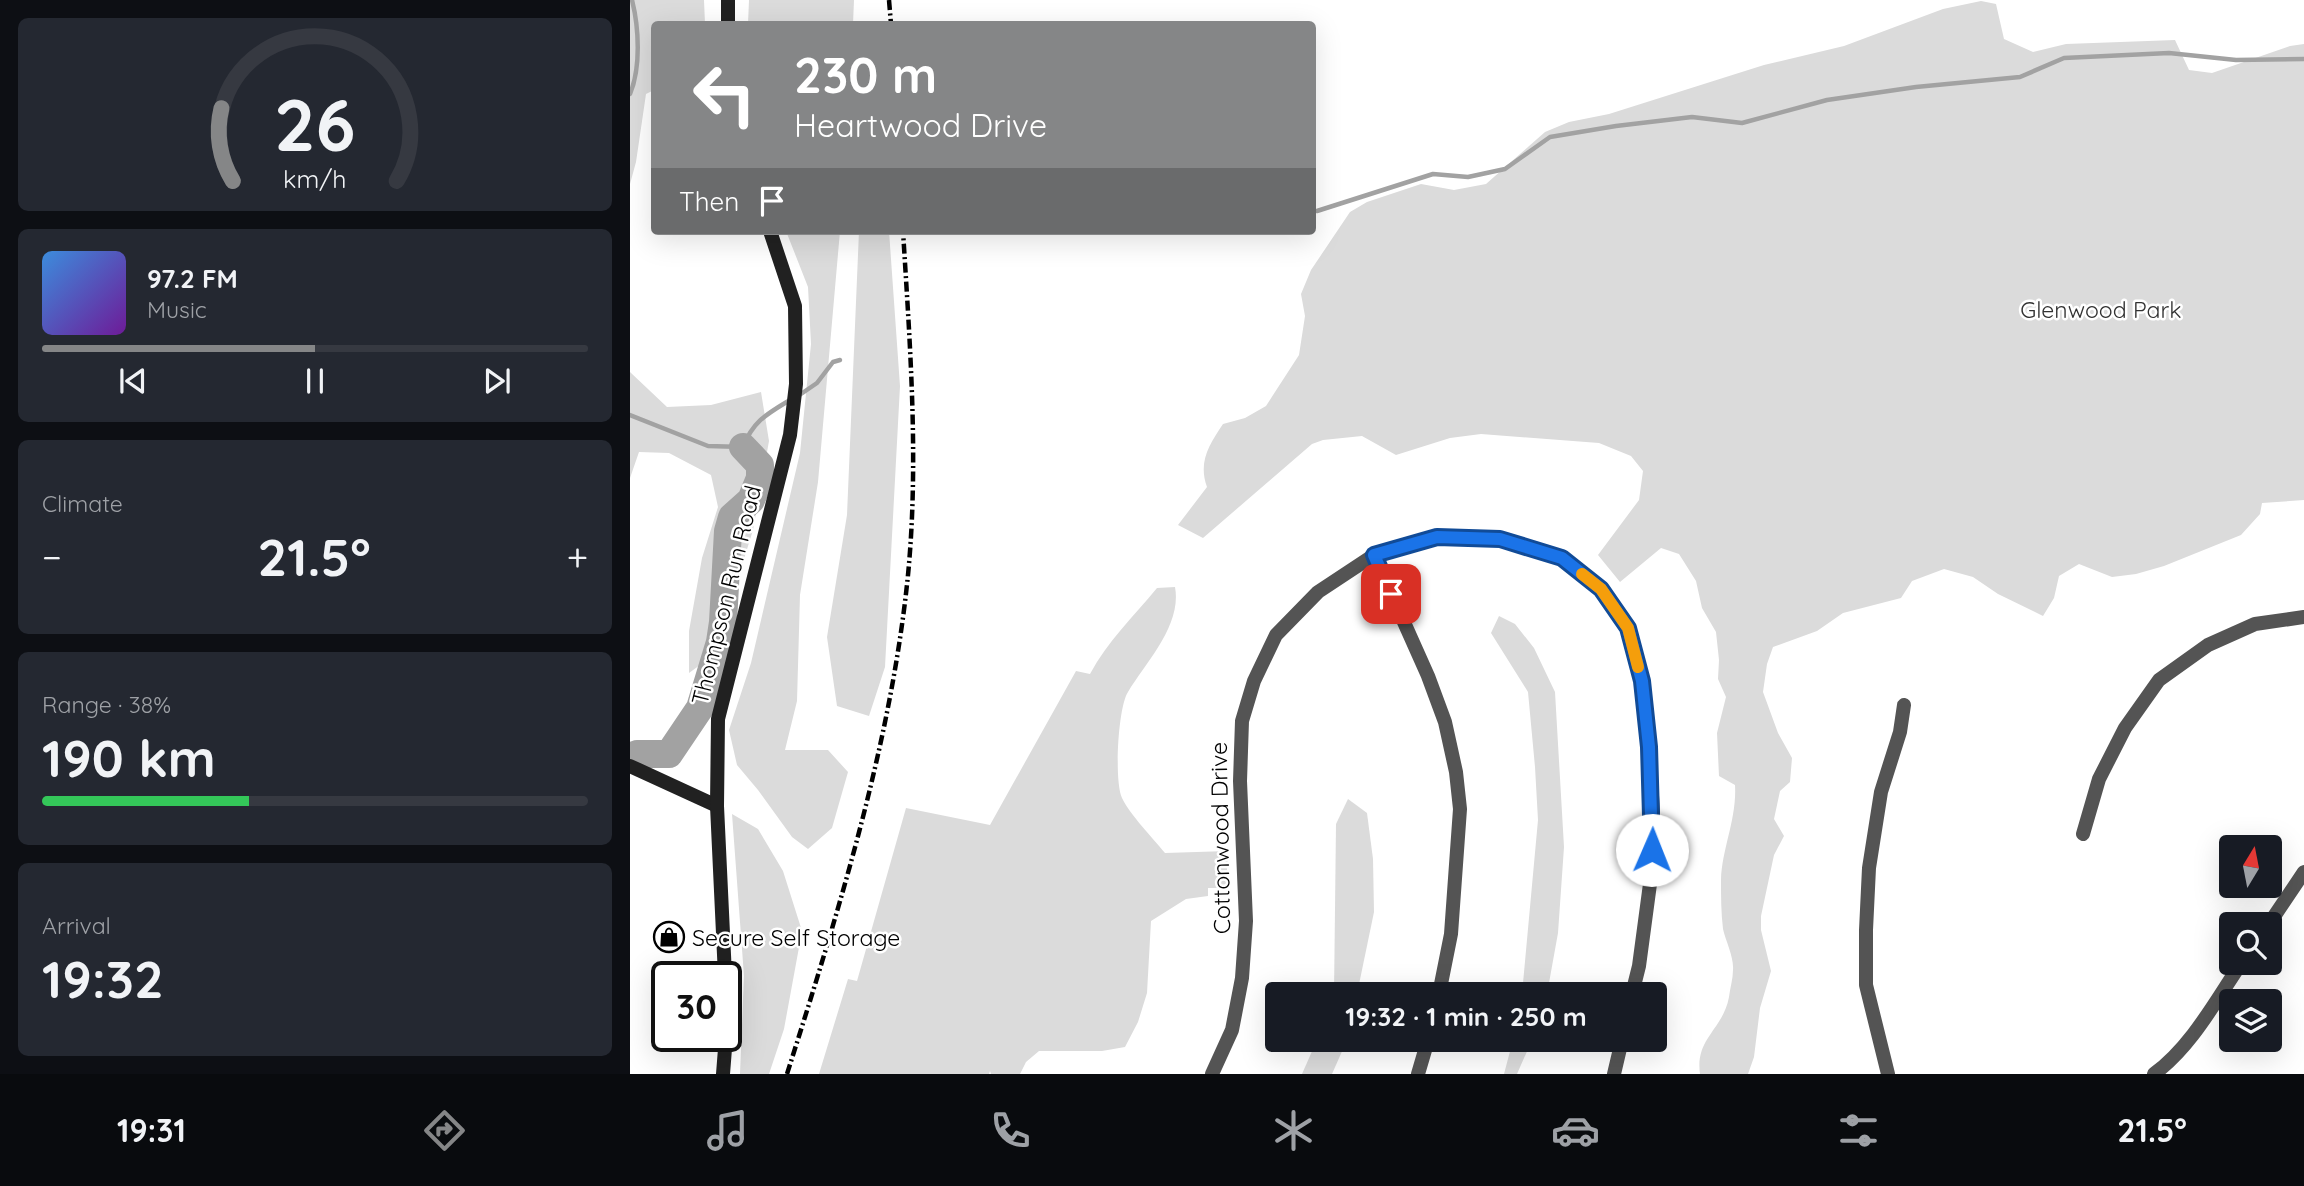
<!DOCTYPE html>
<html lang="en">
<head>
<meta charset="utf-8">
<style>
	body { margin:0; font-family:Quicksand,sans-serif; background:#242831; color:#f1f3f6; height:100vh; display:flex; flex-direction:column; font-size:26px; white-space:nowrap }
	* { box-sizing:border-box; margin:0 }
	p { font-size:23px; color:#9ea1a6 }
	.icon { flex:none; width:38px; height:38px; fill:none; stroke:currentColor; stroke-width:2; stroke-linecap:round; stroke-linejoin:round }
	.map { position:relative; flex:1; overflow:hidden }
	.sheet { display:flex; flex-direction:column; gap:18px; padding:18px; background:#0d0f14; width:630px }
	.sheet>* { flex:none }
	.banner { position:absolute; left:21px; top:21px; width:665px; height:214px; border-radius:7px; box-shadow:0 7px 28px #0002; background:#858687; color:#fff; overflow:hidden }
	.needle { width:46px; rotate:10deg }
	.buttons { position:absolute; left:1589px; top:835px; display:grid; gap:14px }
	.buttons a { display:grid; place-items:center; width:63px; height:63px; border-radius:7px; background:#171b24; box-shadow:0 7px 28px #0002; font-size:35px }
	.speed { position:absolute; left:21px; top:961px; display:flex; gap:14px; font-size:35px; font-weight:700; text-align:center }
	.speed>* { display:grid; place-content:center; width:91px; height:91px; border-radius:50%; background:#171b24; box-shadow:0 7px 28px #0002; line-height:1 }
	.speed .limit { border:4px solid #111; border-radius:10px; background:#fff; color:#111 }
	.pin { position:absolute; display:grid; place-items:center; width:60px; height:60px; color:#fff; margin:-30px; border-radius:14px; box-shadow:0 4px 10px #0006 }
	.me { position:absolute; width:77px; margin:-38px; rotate:1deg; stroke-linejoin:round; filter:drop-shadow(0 0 5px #0008) }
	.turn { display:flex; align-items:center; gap:24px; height:147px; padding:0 28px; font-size:32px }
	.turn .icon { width:91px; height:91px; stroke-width:2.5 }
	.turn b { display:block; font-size:49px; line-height:60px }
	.then { display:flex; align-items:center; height:66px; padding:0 28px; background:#0003; gap:14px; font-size:26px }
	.big { font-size:52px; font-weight:700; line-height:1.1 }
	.sheet .card { flex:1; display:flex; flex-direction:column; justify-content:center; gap:10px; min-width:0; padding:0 24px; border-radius:10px; background:#242831 }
	.sheet .dial { align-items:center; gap:0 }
	.dial svg { height:182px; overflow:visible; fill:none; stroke:#363941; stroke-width:7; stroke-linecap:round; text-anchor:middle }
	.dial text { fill:#f1f3f6; stroke:none }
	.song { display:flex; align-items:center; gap:21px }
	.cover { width:84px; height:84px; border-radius:10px; background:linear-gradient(135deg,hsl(210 70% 55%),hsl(280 70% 35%)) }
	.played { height:7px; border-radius:4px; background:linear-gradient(90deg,#858687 50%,#363941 50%) }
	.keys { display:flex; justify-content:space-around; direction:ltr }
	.heat { display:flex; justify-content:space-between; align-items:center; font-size:38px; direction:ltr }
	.charge { height:10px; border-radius:5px; background:linear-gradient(90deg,#34c759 38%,#363941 0) }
	.trip { position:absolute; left:635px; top:982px; width:402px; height:70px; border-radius:7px; background:#171b24; box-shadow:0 7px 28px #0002; font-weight:700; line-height:70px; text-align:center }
	.tabs { display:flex; height:112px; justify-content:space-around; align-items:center; background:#090b0e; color:#9ea1a6 }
	.tabs .icon { width:49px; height:49px }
	.tabs .current { color:#858687 }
	.tabs b { font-size:32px; color:#f1f3f6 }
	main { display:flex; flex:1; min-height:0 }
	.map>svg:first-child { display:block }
	.green { fill:#dbdbdb }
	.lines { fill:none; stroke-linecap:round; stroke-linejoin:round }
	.stream { stroke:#a2a2a2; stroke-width:4.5 }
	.river { stroke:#a2a2a2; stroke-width:28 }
	.street { stroke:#545454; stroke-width:14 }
	.secondary { stroke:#212121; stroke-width:14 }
	.rail { stroke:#000; stroke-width:4.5; stroke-dasharray:10 3.5 2 3.5; stroke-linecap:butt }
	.route-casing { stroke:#114b97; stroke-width:18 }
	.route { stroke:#1a73e8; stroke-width:12 }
	.slow { stroke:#f59e0b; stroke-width:12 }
	.labels { text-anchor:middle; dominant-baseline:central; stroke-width:5; stroke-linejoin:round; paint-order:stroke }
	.park-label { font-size:23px; fill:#323232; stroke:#fff }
	.street-label { font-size:23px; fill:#000; stroke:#fff }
	.poi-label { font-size:23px; fill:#000; stroke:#fff; text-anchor:start }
</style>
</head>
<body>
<main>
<section class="sheet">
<div class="card dial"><svg viewBox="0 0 100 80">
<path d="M14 69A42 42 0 1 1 86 69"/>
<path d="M14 69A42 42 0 0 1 9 37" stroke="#858687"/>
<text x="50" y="56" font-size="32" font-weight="700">26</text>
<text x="50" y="72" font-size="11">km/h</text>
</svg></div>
<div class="card">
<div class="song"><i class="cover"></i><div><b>97.2 FM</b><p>Music</p></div></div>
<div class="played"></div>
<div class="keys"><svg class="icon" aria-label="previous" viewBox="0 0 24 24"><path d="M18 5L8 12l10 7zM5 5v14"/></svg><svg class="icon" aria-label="pause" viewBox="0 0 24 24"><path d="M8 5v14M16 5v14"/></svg><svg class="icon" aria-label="next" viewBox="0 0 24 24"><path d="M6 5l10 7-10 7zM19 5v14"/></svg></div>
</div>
<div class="card"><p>Climate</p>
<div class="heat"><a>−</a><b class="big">21.5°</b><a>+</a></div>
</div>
<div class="card"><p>Range · 38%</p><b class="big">190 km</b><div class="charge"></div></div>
<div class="card"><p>Arrival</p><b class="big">19:32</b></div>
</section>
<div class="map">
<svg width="1674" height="1074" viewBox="0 0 1674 1074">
	<rect width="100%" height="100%" fill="#fff"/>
	<!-- green -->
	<g class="green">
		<path d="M0,0H74L75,24H24V90L16,94L6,162L0,184Z"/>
		<path d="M119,0H224L223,24H118Z"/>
		<path d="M1351,1L1366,4L1374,39L1403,52L1436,44L1545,40L1559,70L1582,73L1660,46L1674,44V500L1632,503L1630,514L1611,535L1534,566L1506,574L1482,577L1449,564L1429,576L1424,598L1413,616L1368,594L1343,577L1314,569L1282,581L1271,598L1213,613L1187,631L1143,647L1137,664L1133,692L1148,733L1162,758L1160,782L1150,791L1144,819L1154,836L1144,855L1131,916V930L1141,971L1130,1008L1124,1057L1118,1074H1070C1065,1038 1093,1030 1099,997C1100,988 1103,979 1103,970C1104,957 1096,942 1093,929C1091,913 1091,896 1091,880C1092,848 1107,819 1105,785L1089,776L1087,733L1096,697L1088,679L1089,660L1086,632L1072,608L1066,581L1049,554L1031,548L990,582L968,555L1009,500L1013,471L1001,456L969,443L851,434L820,438L766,455L732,436L693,440L682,444L573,538L548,525L577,487C568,462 579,445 593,424L615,418L636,406L669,355L675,316L671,294L681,270L720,212L737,202L791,184L824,190L856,184L915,132L939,122L979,114L1134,65L1214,46L1313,9Z"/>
		<path d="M156,231H210L188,482L170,595L167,701L155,750H198L218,772L202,828L178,849L162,837L128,790L107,765L99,730L121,663L170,453L181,344L178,287Z"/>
		<path d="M229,231H259L270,386L255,667L239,716L207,706L197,637L217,515Z"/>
		<path d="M0,372L37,407L81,405L131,392L139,441L123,530L109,575L70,665L59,673V631L72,558L88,507L81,475L39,453L9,452L0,478Z"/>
		<path d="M545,587C552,625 517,661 498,692C488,707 484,781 492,798C501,816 522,837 535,853L598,851L596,888H578V896L556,899L521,921L517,993L508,1022L495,1047L472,1051H409L396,1062L390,1074H361L360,1071L359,1074H189L218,979L227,981L276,808L360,825L446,671L460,674C477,642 504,616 527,588Z"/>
		<path d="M869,616L885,624L904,648L925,692L934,847L928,933L917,994H892L908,820L905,767L898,692L861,633Z"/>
		<path d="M718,799L737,813L743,859L744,912L727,994H704L706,824Z"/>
		<path d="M102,814L128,829L153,871L172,931L154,1029L139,1074H110L114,976Z"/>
		<path d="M687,1040H717L702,1074H672Z"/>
		<path d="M883,1040H902L887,1074H874Z"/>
	</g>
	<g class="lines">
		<!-- stream -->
		<g class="stream">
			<path d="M0,94C11,67 9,28 2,0"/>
			<path d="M687,211L803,174L838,177L875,169L920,137L986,126L1062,117L1112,123L1197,100L1286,87L1390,77L1434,58L1539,53L1606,60L1674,59"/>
			<path d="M168,396L187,383L203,362L210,360"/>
			<path d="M0,415L78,446L113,447C123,421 137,414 160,400"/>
		</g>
		<!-- river -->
		<path class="river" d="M0,757L7,754H39L70,708L90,642L93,622L98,531L102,517L121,500L130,478V465L113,447"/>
		<!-- street -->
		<g class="street">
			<path d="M744,555L798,676L815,722L826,772L830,809L821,934L809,994"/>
			<path d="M1453,834L1469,779L1495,728L1529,680L1578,645L1625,624L1674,617"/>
			<path d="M1639,924L1674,872"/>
			<path d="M582,1074L602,1030L612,978L616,921L610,781L612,721L624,681L646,635L688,592L744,555L807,537L870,539L932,558L971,588L998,628L1012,682L1019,747L1023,812L1022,869L1009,966L1002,994"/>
			<path d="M788,1074L798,1040"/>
			<path d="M984,1074L992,1040"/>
			<path d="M1258,1074L1236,985V930L1239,868L1251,792L1270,732L1274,705"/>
			<path d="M1524,1074C1562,1046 1586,1000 1612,962"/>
		</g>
		<!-- secondary -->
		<g class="secondary">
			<path d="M98,24V0"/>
			<path d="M0,766L87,806"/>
			<path d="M95,976L87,806L88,719L160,435L166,384L165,306L140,231"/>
			<path d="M93,1074L96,1036"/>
		</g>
		<!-- rail -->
		<g class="rail">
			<path d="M259,0L261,24"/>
			<path d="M157,1074C208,913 261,744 278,575C289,461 280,345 273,231"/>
		</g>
	</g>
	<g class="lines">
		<!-- route casing -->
		<g class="route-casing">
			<path id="route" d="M761,594L744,555L807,537L870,539L932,558L971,589L998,628L1012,681L1019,747L1022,850"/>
		</g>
		<!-- route -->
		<use href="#route" class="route"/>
		<!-- slow -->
		<path class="slow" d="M952,574L971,589L998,628L1008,667"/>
	</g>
	<!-- icons -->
	<defs>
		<g id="shop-ring" transform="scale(1.575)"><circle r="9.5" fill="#fff" stroke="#000" stroke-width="1.5"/><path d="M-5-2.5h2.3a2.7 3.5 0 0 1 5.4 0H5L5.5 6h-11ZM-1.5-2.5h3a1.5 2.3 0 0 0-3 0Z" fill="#000"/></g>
	</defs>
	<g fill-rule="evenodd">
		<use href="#shop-ring" x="39" y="937"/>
	</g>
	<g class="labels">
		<!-- park labels -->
		<g class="park-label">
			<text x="1471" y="309">Glenwood Park</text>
		</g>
		<!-- street labels -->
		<g class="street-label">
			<text transform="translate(96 595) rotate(-76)">Thompson Run Road</text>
			<text transform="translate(590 838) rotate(-91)">Cottonwood Drive</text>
		</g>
		<!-- poi labels -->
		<g class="poi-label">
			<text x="62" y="937">Secure Self Storage</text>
		</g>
	</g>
</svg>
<div class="buttons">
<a><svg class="needle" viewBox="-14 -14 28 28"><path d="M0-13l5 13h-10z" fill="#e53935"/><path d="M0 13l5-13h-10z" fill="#9ea1a6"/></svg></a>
<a><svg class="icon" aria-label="search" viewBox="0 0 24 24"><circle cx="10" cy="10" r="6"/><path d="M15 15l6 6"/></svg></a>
<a><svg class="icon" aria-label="layers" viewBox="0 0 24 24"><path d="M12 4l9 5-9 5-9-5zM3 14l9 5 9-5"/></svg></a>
</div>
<div class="speed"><div class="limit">30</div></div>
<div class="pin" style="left:761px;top:594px;background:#d93025"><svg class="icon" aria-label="arrive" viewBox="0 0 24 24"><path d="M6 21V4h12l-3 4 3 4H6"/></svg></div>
<svg class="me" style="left:1022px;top:850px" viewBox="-20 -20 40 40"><circle r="19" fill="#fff"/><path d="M0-13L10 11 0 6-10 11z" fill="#1a73e8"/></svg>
<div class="trip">19:32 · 1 min · 250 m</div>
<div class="banner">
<div class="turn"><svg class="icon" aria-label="left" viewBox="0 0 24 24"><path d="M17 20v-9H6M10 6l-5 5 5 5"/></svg><div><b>230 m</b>Heartwood Drive</div></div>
<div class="then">Then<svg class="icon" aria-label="arrive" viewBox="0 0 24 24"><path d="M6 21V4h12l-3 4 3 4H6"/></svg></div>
</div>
</div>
</main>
<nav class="tabs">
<b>19:31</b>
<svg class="icon current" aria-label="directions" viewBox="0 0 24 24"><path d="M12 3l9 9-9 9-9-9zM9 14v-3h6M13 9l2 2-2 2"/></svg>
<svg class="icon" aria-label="music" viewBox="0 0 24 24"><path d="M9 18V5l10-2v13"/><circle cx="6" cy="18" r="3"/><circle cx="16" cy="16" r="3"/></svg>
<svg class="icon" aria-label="phone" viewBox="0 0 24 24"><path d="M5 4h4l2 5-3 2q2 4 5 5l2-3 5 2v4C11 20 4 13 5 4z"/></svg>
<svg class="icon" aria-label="climate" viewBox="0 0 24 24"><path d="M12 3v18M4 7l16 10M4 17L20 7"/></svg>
<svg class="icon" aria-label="car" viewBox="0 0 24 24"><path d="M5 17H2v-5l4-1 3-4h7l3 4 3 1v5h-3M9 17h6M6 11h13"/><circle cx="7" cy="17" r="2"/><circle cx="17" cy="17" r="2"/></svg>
<svg class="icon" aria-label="filters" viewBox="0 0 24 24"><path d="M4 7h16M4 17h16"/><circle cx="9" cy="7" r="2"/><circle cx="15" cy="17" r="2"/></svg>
<b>21.5°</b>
</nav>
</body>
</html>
